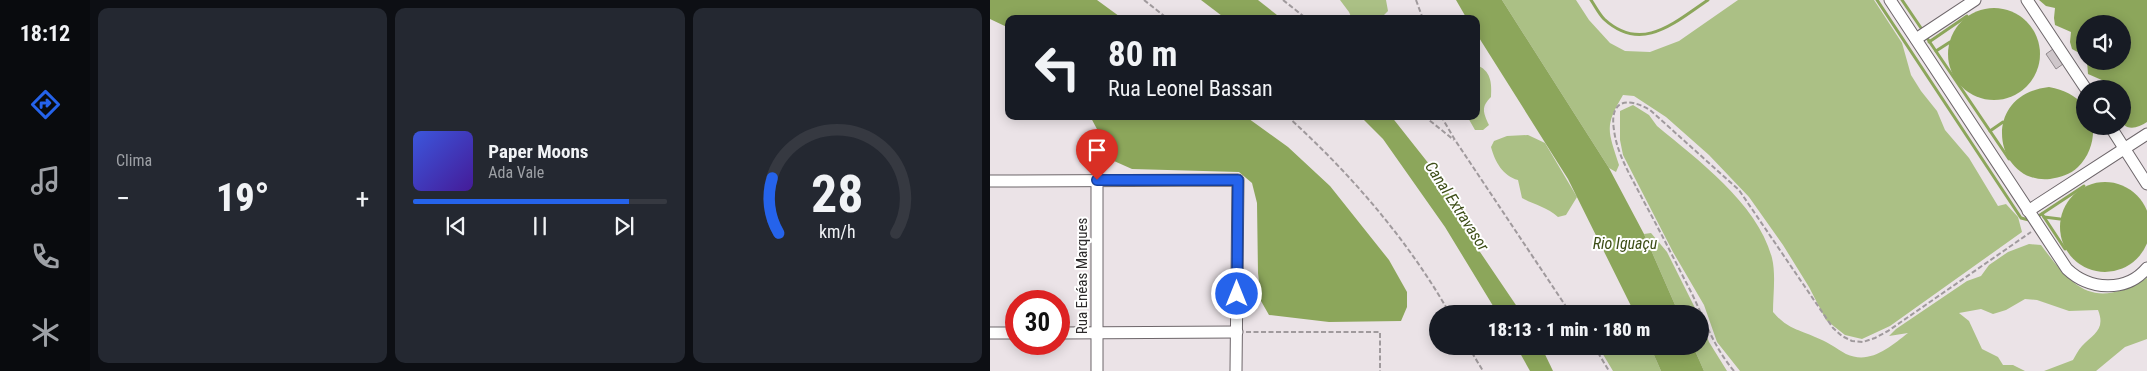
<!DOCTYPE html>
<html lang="pt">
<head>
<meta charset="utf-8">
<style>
	body { margin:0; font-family:"Roboto Condensed",sans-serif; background:#242831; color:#f1f3f6; height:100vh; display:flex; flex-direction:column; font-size:19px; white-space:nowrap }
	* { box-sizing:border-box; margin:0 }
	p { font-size:16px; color:#9ea1a6 }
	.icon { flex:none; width:28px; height:28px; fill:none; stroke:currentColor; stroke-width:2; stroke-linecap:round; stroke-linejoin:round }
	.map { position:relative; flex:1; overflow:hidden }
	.sheet { display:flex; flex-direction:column; gap:8px; padding:8px; background:#0d0f14; width:900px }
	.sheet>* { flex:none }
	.hud { position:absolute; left:15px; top:15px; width:475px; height:105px; border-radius:10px; box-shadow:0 2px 12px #0003; background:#171b24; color:#f1f3f6; overflow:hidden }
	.fabs { position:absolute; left:1086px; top:15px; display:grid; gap:10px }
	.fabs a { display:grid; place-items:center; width:55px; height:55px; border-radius:50%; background:#171b24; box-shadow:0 2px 12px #0003; font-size:25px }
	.speed { position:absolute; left:15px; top:290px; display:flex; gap:10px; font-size:25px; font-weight:700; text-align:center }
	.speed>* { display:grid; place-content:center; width:65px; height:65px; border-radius:50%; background:#171b24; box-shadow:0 2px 12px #0003; line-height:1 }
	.speed .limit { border:8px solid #d22; background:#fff; color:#111 }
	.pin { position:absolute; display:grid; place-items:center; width:42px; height:42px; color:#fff; margin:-51px -21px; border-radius:50% 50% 50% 0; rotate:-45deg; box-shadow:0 0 5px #0007 }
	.pin .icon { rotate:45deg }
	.me { position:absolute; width:55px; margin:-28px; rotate:0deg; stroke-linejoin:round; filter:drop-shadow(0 0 4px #0008) }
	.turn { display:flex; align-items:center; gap:18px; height:105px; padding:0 20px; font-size:22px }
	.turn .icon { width:65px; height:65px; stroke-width:2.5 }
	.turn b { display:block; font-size:35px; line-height:42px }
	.big { font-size:38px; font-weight:800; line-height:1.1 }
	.sheet .widget { flex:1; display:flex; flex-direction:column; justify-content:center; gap:8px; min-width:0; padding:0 18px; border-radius:10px; background:#242831 }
	.sheet .dial { align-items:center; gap:0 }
	.dial svg { height:130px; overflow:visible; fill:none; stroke:#363941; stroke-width:7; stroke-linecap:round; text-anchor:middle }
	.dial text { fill:#f1f3f6; stroke:none }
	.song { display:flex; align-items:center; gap:15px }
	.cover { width:60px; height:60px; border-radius:8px; background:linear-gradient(135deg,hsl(230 70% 55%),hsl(260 70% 35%)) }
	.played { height:5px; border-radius:2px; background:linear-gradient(90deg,#2563eb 85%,#363941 85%) }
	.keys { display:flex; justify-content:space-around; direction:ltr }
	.heat { display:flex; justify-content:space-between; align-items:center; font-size:28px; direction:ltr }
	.sheet .tiles { flex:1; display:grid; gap:8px; grid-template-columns:repeat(3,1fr) }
	.trip { position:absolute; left:439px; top:305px; width:280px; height:50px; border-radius:25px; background:#171b24; box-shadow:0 2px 12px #0003; font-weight:800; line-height:50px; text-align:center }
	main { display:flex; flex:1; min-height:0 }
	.menu { display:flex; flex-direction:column; width:90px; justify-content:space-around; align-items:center; background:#090b0e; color:#9ea1a6 }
	.menu .icon { width:35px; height:35px }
	.menu .selected { color:#2563eb }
	.menu b { font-size:22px; color:#f1f3f6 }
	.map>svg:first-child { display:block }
	.green { fill:#abc085 }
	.water { fill:#8ca65b }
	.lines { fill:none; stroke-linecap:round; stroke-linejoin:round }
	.stream { stroke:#8ca65b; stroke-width:3 }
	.building { fill:#cec6ca; stroke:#8f888c }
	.minor-casing { stroke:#6d666a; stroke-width:13 }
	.path { stroke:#a09a9d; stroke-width:2; stroke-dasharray:5 2.5; stroke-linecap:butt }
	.minor { stroke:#fff; stroke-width:11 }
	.route-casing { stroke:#184099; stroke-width:12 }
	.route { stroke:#2563eb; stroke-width:9 }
	.labels { text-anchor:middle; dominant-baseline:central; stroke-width:4; stroke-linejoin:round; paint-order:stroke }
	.street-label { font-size:15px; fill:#2d2a2b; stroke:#fff }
	.water-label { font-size:16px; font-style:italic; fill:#3c4d16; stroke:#fff }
</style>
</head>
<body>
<main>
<nav class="menu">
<b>18:12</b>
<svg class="icon selected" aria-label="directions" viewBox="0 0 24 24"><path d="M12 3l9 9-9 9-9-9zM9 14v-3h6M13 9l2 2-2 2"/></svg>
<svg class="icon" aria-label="music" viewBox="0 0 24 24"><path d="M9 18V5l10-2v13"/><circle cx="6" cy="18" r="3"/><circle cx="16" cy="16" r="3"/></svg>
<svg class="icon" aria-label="phone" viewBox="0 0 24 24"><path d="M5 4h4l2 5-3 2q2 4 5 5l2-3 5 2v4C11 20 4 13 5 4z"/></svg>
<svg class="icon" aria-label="climate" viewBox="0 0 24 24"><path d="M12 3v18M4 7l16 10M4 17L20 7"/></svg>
</nav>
<section class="sheet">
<div class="tiles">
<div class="widget"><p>Clima</p>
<div class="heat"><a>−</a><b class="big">19°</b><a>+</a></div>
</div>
<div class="widget">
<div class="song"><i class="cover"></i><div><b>Paper Moons</b><p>Ada Vale</p></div></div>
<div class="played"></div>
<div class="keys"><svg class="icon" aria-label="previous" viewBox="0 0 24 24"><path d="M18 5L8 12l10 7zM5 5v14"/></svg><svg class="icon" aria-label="pause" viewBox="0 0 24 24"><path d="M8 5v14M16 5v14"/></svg><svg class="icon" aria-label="next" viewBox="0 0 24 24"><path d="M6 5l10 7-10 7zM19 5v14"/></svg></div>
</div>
<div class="widget dial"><svg viewBox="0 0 100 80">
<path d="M14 69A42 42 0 1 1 86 69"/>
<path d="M14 69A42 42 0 0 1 10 35" stroke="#2563eb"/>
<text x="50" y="56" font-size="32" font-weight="700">28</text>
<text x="50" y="72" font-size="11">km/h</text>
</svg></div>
</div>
</section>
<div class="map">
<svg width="1157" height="371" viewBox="0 0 1157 371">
	<rect width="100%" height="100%" fill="#ebe3e7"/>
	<!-- green -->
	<g class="green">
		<path d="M350,0H396L398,11L390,19H362L359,12Z"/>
		<path d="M512,0H586L599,20L620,43L635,51L660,52L689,41L748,0H884L912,43L921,75L931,91L947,111L955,130L979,158L1008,206L1016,204L1028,217L1032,232L900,326L872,339L855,335L836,320L819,287L793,245L759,197L719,155L676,117L644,96L633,95C614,127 618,130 629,165L626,172L619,168Z"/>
		<path d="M486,65C501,70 502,83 501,97C491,107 493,112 499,125L493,130H485L477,116H486Z"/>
		<path d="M643,105L659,115L667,126C708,160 768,204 782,258C786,274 783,295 783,312C798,329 805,328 825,337C836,341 846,348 856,354C880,365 900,347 918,333L899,336L906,329L977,281L991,276L999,265L1018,252L1039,244L1051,245C1084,289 1103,310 1157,278V339L1135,347L1106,371H1054L1083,360C1086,355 1088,350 1092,346C1103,334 1116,330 1108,310L1079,311L1047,300L1035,299L1016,310L1003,314L991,309L969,313L979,321L992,349L1008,357L1013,365H1023L1035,371H750L727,342L714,305L683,252L633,155L630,140V111Z"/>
		<path d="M538,135L555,143L587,197L576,215L568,217C557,207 544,205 532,198L528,180C513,176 505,162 501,147L504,141L517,136Z"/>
		<path d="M661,233L677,252L708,314H689L654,234Z"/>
		<path d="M710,319L719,342L737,371H714L703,346H710Z"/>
		<path d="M608,346H660L671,371H623Z"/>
	</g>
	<!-- water -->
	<g class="water">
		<path d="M0,0H107L133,19H19V28L0,19Z"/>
		<path d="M211,0H268L292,19H236Z"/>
		<path d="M466,0H512L619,168L654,234L689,314H645L578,179L486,33V19H477Z"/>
		<path d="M1049,0H1157V122C1149,127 1140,131 1133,124L1132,89H1113L1114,81L1098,74L1097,61H1132V24H1095V56L1082,49L1080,42L1081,32L1065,25L1064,18L1065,8L1056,6Z"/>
		<circle cx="1004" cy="54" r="46"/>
		<path d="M1059,87C1075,90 1084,95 1095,106V126H1103C1104,142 1099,156 1088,167C1080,175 1070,177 1060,179C1005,185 988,95 1059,87Z"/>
		<path d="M100,116H255L298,147L340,186L399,260L417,292V307L411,321L339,322L279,315L271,301L268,273L267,203L262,183L249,172L142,169L124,161Z"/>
		<path d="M370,116H401L439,164L479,224L488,249L532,314H508L455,227L393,139Z"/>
		<circle cx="1115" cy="227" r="45"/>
		<path d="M526,346H551L563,371H540Z"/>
		<path d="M660,346H703L714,371H671Z"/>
	</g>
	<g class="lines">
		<!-- stream -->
		<g class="stream">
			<path d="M601,0C605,6 609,14 614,19C652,54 685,22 718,0"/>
			<path d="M887,0L1031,218L1039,220"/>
			<path d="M912,0L931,28"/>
			<path d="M937,38L1019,159"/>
			<path d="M939,42L977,16"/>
			<path d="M946,51L960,42"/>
			<path d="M1000,131L1013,122"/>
			<path d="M1052,214L1075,249"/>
			<path d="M1047,217L1094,186"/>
			<path d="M1054,217L1070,219"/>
		</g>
	</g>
	<!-- building -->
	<path class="building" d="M1063,49L1073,64L1066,69L1056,54Z"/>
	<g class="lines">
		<!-- minor casing -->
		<g class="minor-casing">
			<g id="minor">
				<path d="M900,0L1077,269C1099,290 1136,293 1157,268"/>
				<path d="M1037,0L1096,89"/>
				<path d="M926,39L985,0"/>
				<path d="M1120,126L1157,184"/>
				<path d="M0,181L248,180L246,371"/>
				<path d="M1038,211L1157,134"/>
				<path d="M0,333H26"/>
				<path d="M69,333L247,332"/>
				<path d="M107,371V180"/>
			</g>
		</g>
		<!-- path -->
		<g class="path">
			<path d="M154,0L178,19"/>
			<path d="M293,0L317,19"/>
			<path d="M426,0L433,19"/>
			<path d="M297,116C360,173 418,240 460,314"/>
			<path d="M434,116L464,140"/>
			<path d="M451,116L465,140L581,314"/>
			<path d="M256,332H390V371"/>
			<path d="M478,346L493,371"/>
			<path d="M604,346L619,371"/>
			<path d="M744,371C722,345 714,317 699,288C684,259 669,229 653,200C642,178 627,155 624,130C619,99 638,97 660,110L749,190L843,328L852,336L862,341L873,342L885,338L898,331L1041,232"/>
		</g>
		<!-- minor -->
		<use href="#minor" class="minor"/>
	</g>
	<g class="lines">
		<!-- route casing -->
		<g class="route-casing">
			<path id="route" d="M107,180H248L247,294"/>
		</g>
		<!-- route -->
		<use href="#route" class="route"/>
	</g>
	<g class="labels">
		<!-- street labels -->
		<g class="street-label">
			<text transform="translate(92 276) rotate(-90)">Rua Enéas Marques</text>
		</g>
		<!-- water labels -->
		<g class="water-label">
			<text transform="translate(467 206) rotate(57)">Canal Extravasor</text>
			<text x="635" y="243">Rio Iguaçu</text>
		</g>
	</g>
</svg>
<div class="fabs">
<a><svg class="icon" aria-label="sound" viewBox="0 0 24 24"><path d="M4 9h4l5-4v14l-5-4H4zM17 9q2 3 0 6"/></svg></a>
<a><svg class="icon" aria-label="search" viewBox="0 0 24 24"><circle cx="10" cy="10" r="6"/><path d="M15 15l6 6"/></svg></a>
</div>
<div class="speed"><div class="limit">30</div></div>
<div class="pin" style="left:107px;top:180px;background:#d93025"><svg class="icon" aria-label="arrive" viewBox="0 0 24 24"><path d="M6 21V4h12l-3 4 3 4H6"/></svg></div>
<svg class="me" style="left:247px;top:294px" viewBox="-20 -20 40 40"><circle r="17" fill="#2563eb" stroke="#fff" stroke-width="3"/><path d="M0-11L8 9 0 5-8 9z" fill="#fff"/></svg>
<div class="trip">18:13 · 1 min · 180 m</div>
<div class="hud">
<div class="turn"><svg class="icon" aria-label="left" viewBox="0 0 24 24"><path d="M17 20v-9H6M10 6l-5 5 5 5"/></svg><div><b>80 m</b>Rua Leonel Bassan</div></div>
</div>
</div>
</main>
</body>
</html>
